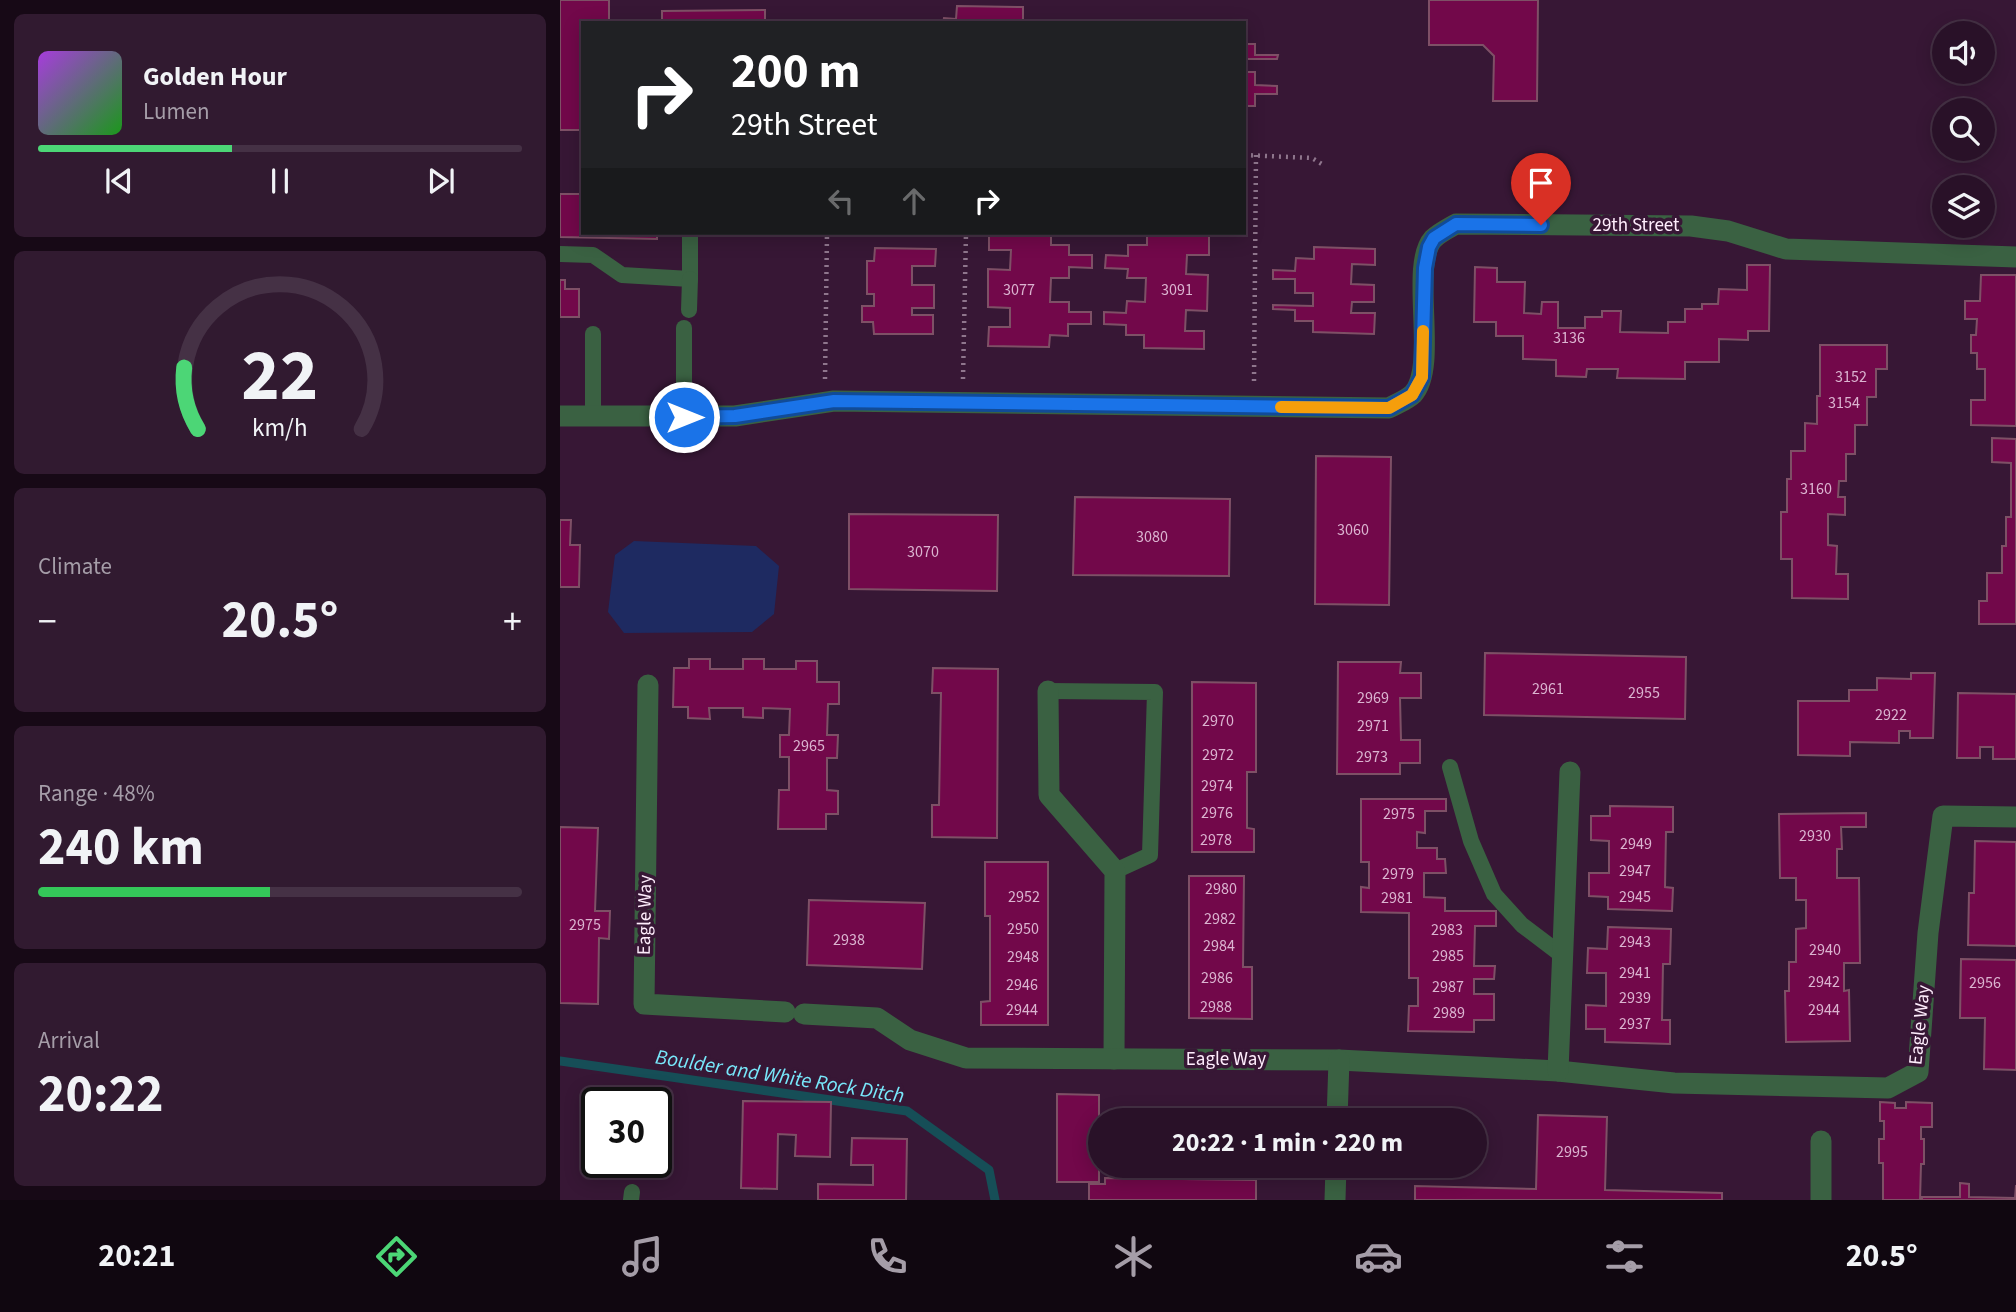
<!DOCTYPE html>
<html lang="en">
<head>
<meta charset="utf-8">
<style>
	body { margin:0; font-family:"Source Sans 3",sans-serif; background:#311a30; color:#f1f3f6; height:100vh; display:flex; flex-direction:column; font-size:26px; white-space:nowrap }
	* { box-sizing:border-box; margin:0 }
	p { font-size:23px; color:#a59da8 }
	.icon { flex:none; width:38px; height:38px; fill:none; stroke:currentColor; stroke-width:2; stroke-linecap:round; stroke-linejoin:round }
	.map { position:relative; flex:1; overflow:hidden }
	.details { display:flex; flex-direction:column; gap:14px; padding:14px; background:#170916; width:560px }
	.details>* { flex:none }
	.hud { position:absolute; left:21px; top:21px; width:665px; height:214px; border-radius:0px; box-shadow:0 4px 18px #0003,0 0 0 2px #453145; background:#202124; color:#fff; overflow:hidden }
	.tools { position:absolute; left:1372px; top:21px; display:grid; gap:14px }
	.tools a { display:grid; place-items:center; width:63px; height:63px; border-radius:50%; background:#291128; box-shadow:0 4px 18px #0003,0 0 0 2px #453145; font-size:35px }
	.speed { position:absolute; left:21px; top:1087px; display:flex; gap:14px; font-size:35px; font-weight:700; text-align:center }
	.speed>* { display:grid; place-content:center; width:91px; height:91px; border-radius:50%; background:#291128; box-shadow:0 4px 18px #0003,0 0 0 2px #453145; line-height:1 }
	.speed .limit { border:4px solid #111; border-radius:10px; background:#fff; color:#111 }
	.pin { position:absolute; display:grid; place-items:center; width:60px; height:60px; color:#fff; margin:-72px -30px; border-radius:50% 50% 50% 0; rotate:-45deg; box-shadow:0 0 7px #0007 }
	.pin .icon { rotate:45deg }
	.me { position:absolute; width:77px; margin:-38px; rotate:90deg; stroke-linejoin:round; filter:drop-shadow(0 0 5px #0008) }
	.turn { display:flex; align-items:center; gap:24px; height:147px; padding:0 35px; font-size:32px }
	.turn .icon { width:91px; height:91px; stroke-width:2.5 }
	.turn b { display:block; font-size:49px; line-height:60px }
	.lanes { display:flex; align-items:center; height:66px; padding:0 35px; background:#0003; justify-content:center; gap:35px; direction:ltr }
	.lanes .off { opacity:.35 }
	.big { font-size:52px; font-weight:700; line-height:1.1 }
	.details .widget { flex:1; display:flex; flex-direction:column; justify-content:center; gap:10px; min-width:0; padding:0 24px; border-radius:10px; background:#311a30 }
	.details .dial { align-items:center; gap:0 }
	.dial svg { height:182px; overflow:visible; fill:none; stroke:#453145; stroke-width:7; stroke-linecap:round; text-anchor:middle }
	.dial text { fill:#f1f3f6; stroke:none }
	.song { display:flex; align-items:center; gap:21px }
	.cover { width:84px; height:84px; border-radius:10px; background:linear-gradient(135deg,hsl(280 70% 55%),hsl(120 70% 35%)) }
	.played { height:7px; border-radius:4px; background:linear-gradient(90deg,#4cd676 40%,#453145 40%) }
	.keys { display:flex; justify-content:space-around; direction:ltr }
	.heat { display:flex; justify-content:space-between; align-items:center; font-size:38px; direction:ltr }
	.charge { height:10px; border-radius:5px; background:linear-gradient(90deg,#34c759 48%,#453145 0) }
	.trip { position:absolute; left:528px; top:1108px; width:399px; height:70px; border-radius:35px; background:#291128; box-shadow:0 4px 18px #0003,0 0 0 2px #453145; font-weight:700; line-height:70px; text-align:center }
	.menu { display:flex; height:112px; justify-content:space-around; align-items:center; background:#100710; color:#a59da8 }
	.menu .icon { width:49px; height:49px }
	.menu .current { color:#4cd676 }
	.menu b { font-size:32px; color:#f1f3f6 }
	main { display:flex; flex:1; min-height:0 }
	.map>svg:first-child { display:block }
	.green { fill:#1e2a61 }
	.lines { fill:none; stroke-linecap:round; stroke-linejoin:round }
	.stream { stroke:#164e57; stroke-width:9 }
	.building { fill:#72084a; stroke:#7e5066; stroke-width:2 }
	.path { stroke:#8f768d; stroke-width:4.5; stroke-dasharray:2 5; stroke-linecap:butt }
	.lane { stroke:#3a6142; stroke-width:16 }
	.street { stroke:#3a6142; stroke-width:21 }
	.route-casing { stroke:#114b97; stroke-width:18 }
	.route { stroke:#1a73e8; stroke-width:12 }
	.slow { stroke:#f59e0b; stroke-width:12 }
	.labels { text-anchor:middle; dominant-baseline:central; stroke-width:7; stroke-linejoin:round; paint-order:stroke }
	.number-label { font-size:16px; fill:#dbb4d0 }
	.street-label { font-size:19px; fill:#feedfc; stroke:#371735 }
	.water-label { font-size:21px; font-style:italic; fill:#78e8fb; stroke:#371735 }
</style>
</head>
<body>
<main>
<section class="details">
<div class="widget">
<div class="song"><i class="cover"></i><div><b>Golden Hour</b><p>Lumen</p></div></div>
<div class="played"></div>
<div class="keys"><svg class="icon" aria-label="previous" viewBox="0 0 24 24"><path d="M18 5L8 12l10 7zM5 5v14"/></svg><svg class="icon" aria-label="pause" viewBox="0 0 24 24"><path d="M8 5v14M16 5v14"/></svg><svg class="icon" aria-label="next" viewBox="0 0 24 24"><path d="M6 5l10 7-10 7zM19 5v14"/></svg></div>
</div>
<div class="widget dial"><svg viewBox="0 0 100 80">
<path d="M14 69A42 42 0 1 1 86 69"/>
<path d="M14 69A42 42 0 0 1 8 42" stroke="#4cd676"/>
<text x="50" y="56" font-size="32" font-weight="700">22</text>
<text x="50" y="72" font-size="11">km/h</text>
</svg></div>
<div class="widget"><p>Climate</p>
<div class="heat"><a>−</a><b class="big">20.5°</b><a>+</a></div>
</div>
<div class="widget"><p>Range · 48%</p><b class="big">240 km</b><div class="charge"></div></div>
<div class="widget"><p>Arrival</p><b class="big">20:22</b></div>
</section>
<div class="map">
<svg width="1456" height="1200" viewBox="0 0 1456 1200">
	<rect width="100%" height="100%" fill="#371735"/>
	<!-- green -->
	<path class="green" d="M74,541L196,546L219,566L214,614L192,632L64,633L48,612L55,555Z"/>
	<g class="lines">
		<!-- stream -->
		<path class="stream" d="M0,1061L347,1111L429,1170L435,1200"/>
	</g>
	<!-- building -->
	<g class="building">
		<path d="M0,0H49V23H23V130H0Z"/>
		<path d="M869,0H978L977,101H933L934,56L923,45H869Z"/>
		<path d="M397,6L463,7V23H383L384,18L396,19Z"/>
		<path d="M205,10V23H102V11Z"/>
		<path d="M684,44H695V55H718L717,59H684Z"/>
		<path d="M684,72H695V85L717,86V94H695V106H684Z"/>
		<path d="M0,194H23V233H97V239L0,237Z"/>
		<path d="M429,233H491V245H509V255H532V268L509,267V278H491L490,302H509V312H531V324H508V336L490,335L489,347L428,346L429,327H450V308L428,307V269L450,270L451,250H429Z"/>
		<path d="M587,233H649V255H627L626,274L648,275L647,311L626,310L625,331H644V349L584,348V335H566V325L544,324V312L566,313L567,301L585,302L586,278H567L568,269L545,268L546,255L568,256V245H587Z"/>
		<path d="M754,247L815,249V265L792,264L791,284L814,285V302H792L791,313H815L814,334L753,332V321H735V310L713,309V305L753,306V293H735V279H713V270L735,271L736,258L754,259Z"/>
		<path d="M315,248L376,249L375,266H352V285H374V308H352V315H373V334H314L313,322H302V306H314V294H307V261H314Z"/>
		<path d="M1187,265H1210L1209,331H1188V340L1159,339V362H1125V379L1057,378L1058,369H1027L1026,377L996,376V360L963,359V336H936V322H914L915,267L937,268V282H965L964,313L981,314L982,302H998V328H1025V317H1042V311H1061L1060,332L1108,333V322H1125V309H1142V304H1158L1159,289L1187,290Z"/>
		<path d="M1421,275H1456V426L1411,425V400H1425V369H1417V353H1411V335H1416L1417,319H1405V301H1420Z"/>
		<path d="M0,280H5V289H19V317H0Z"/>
		<path d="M1260,345H1327V369H1316V397H1307V425H1295V454H1286V481H1279L1278,497H1285V515L1268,514V545L1277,546L1276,574H1288V599L1232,598V559H1221V512H1227V479H1231V451H1245V423L1257,424V396H1260Z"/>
		<path d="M1432,438L1456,439V624H1419V601H1427V573H1442V546H1446V517H1451V463L1432,462Z"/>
		<path d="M756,456L831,457L829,605L755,604Z"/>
		<path d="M515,497L670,499L669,576L513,575Z"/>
		<path d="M289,514L438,515L437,591L289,589Z"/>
		<path d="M0,520H11L10,545H20L19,587H0Z"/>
		<path d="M925,653L1126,657L1125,719L924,715Z"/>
		<path d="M129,659H150V669H183V659H204V669H236V661H257V682H279V704H268L267,735H278L277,758H267V790L278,791V814H266V829H218L219,790H229V757H220V735H229L230,709L203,708V718L183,717V708H149L150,719L128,718V707H113L114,668H129Z"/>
		<path d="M778,662H841L840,673H861V698H840L841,740H860V763H840V774H777Z"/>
		<path d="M373,668L438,669L437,838L372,837V805H379L381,693H372Z"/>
		<path d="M1351,673H1375L1373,738H1350V731H1339V743L1290,742V756L1238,755V701H1289V690H1317V678L1351,679Z"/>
		<path d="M632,682L696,683V772H687V828L694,829V852H632Z"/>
		<path d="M1398,693L1456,694V759H1433V747H1420V758H1397Z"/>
		<path d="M801,799H886V811H865V833L857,832V848H877V859H885L886,873H864V897L885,898V911H936V926H915L914,966H935L934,979H914V994H934V1020H914V1032L848,1031L849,1006H858V978H849V913L801,912V887L809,888V862H801Z"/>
		<path d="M1050,806L1113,807V832H1106L1105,887L1113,888L1112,911L1048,909V897L1029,896V873H1049V841L1031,840V816H1050Z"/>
		<path d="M1306,813V827H1281L1282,849H1277V878H1299L1300,963H1284V991L1289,990L1290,1041L1226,1042L1225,991H1229V962H1236V929L1246,928V900H1236V878H1220L1219,814Z"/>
		<path d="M0,827L38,828L35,911H50L49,939L39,938L38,1004L0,1003Z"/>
		<path d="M1415,841L1456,842V946L1408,945L1409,893H1414Z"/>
		<path d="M425,862H488V1025H421V1002L430,1001V916H425Z"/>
		<path d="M629,876H684L683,967H692V1019L629,1018Z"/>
		<path d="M249,900L365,903L362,969L247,965Z"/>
		<path d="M1048,927L1111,929L1110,964H1103L1102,1020H1110V1044L1045,1042V1029H1026V1005L1046,1006V973H1027L1028,948L1047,949Z"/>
		<path d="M1401,959L1456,960V1070L1424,1069L1425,1018H1400Z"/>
		<path d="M497,1094L539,1095V1182H497Z"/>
		<path d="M183,1101L271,1102L270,1157L235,1156L236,1135L218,1134L217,1189L181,1188Z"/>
		<path d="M1320,1102L1335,1103V1108H1346V1102L1372,1103V1127H1361V1139H1364V1164H1361L1360,1200H1323V1163H1319V1139H1324V1121H1320Z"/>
		<path d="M978,1115L1047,1117L1045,1190L1162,1193V1200H855V1186L976,1189Z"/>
		<path d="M292,1138L347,1139L346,1200H258V1184L313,1185V1165H291Z"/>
		<path d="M545,1178L696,1180V1200H529V1184H545Z"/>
		<path d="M1400,1183L1409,1184V1197L1455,1198L1456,1185V1200H1362V1197H1400Z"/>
	</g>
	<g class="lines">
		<!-- path -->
		<g class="path">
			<path d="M684,155L752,158L765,166"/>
			<path d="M265,379L267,233"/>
			<path d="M403,379L406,233"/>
			<path d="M694,381L696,155"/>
		</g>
		<!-- lane -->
		<g class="lane">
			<path d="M0,254L33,255L62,275L130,279V233"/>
			<path d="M129,310L130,279"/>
			<path d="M33,334V417"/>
			<path d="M124,417V328"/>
			<path d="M488,691L595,692L590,855L555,871"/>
			<path d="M890,767L911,841L934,894L962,925L1003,956"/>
			<path d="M71,1200L72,1192"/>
		</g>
		<!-- street -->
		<g class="street">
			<path d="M0,416H175L274,401L829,408C836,404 847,400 853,394C879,366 849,266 873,239C879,233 889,228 896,224L1131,226L1168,231L1226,249L1456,257"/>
			<path d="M88,685L84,1004L225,1012"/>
			<path d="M488,691L489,795L555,871L554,1059"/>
			<path d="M244,1014L317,1018L350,1040L406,1058L779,1060L998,1071L1114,1083L1328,1088L1358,1072L1368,933L1383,816L1456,817"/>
			<path d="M998,1071L1010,772"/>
			<path d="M777,1120L779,1060"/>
			<path d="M775,1200L776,1166"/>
			<path d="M1261,1200V1141"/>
		</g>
	</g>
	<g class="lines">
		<!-- route casing -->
		<g class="route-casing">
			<path id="route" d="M124,417L175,416L274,401L829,408L852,395L862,377L865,268L869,247L874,238L896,224L981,225"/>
		</g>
		<!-- route -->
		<use href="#route" class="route"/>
		<!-- slow -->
		<path class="slow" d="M721,407L829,408L852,395L862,377L863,331"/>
	</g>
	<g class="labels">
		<!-- number labels -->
		<g class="number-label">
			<text x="459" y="290">3077</text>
			<text x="617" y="290">3091</text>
			<text x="1009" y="338">3136</text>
			<text x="1291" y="377">3152</text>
			<text x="1284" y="403">3154</text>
			<text x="1256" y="489">3160</text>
			<text x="793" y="530">3060</text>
			<text x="592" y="537">3080</text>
			<text x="363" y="552">3070</text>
			<text x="988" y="689">2961</text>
			<text x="1084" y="693">2955</text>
			<text x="813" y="698">2969</text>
			<text x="1331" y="715">2922</text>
			<text x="658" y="721">2970</text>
			<text x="813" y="726">2971</text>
			<text x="249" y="746">2965</text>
			<text x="658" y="755">2972</text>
			<text x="812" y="757">2973</text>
			<text x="657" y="786">2974</text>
			<text x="657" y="813">2976</text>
			<text x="839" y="814">2975</text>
			<text x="1255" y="836">2930</text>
			<text x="656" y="840">2978</text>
			<text x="1076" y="844">2949</text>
			<text x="1075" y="871">2947</text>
			<text x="838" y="874">2979</text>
			<text x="661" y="889">2980</text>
			<text x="464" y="897">2952</text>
			<text x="1075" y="897">2945</text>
			<text x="837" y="898">2981</text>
			<text x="660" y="919">2982</text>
			<text x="25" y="925">2975</text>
			<text x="463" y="929">2950</text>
			<text x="887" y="930">2983</text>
			<text x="289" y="940">2938</text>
			<text x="1075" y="942">2943</text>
			<text x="659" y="946">2984</text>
			<text x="1265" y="950">2940</text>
			<text x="888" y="956">2985</text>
			<text x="463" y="957">2948</text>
			<text x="1075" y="973">2941</text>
			<text x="657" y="978">2986</text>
			<text x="1264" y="982">2942</text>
			<text x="1425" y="983">2956</text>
			<text x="462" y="985">2946</text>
			<text x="888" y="987">2987</text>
			<text x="1075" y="998">2939</text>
			<text x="656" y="1007">2988</text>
			<text x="462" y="1010">2944</text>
			<text x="1264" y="1010">2944</text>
			<text x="889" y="1013">2989</text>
			<text x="1075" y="1024">2937</text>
			<text x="1012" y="1152">2995</text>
		</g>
		<!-- street labels -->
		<g class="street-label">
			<text x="1076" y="225">29th Street</text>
			<text transform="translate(85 915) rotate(-89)">Eagle Way</text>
			<text transform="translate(1360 1025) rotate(-84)">Eagle Way</text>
			<text x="666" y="1059">Eagle Way</text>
		</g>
		<!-- water labels -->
		<g class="water-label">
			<text transform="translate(220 1076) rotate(9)">Boulder and White Rock Ditch</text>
		</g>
	</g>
</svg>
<div class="tools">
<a><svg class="icon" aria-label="sound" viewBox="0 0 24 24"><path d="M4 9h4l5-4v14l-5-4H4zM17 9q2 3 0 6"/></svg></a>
<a><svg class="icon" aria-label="search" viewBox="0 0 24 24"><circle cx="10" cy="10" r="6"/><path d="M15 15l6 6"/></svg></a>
<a><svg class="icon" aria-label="layers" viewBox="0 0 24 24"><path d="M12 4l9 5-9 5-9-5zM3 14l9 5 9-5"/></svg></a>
</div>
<div class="speed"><div class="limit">30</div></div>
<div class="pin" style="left:981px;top:225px;background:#d93025"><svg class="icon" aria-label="arrive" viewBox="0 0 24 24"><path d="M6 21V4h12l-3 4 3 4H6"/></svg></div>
<svg class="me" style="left:124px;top:417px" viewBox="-20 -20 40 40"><circle r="17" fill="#1a73e8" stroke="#fff" stroke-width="3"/><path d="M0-11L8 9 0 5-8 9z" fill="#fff"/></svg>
<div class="trip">20:22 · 1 min · 220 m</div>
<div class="hud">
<div class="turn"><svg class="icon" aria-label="right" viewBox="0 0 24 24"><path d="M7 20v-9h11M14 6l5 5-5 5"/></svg><div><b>200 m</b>29th Street</div></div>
<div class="lanes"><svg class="icon off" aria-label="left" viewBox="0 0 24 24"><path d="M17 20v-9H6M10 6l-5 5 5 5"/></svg><svg class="icon off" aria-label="ahead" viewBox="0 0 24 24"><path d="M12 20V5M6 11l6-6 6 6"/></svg><svg class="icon" aria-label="right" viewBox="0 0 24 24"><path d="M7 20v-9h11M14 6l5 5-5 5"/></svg></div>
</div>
</div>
</main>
<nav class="menu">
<b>20:21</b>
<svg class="icon current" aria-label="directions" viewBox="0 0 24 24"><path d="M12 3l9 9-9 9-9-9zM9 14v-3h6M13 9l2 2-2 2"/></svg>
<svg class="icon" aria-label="music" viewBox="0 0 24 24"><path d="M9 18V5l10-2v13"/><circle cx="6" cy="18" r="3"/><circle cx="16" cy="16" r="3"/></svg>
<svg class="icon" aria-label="phone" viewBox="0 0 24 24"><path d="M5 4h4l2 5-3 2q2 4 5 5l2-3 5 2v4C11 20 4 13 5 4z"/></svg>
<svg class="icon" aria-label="climate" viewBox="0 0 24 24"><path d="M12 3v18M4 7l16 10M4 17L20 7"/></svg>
<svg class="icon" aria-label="car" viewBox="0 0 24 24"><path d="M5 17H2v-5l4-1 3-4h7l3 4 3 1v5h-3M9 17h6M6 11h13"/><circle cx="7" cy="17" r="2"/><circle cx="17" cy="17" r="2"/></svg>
<svg class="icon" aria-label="filters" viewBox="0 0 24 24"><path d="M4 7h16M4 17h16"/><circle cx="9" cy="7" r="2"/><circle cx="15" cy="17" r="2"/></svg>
<b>20.5°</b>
</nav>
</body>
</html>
